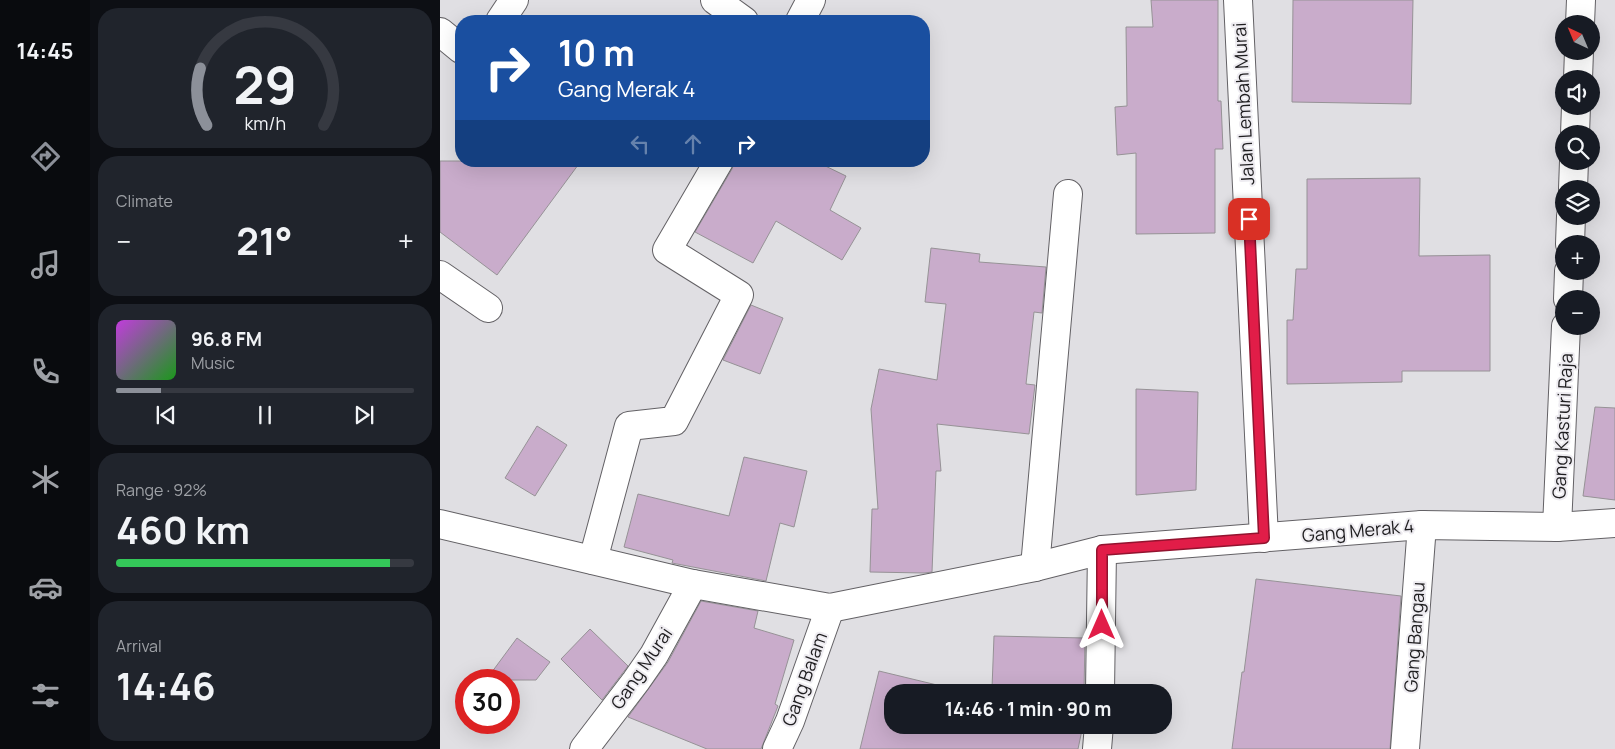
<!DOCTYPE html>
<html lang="en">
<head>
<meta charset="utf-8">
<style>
	body { margin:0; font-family:Manrope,sans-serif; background:#20242c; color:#f1f3f6; height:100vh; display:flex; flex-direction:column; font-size:19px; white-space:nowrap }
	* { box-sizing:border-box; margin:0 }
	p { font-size:16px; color:#9ea1a6 }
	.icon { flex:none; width:28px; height:28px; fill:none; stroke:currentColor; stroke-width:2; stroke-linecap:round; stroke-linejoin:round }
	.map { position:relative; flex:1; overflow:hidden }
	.panel { display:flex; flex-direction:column; gap:8px; padding:8px; background:#0d0f14; width:350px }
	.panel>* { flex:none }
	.hud { position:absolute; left:15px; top:15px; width:475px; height:152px; border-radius:20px; box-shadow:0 5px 20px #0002; background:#1a4fa0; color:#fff; overflow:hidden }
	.needle { width:32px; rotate:316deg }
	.fabs { position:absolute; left:1115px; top:15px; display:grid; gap:10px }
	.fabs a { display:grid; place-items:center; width:45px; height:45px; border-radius:50%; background:#171b24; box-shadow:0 5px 20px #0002; font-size:25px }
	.speed { position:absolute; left:15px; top:669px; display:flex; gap:10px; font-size:25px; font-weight:700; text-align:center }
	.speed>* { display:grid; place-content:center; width:65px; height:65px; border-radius:50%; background:#171b24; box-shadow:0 5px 20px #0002; line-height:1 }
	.speed .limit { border:8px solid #d22; background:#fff; color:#111 }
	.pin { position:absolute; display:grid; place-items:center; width:42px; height:42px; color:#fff; margin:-21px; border-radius:10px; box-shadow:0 2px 8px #0006 }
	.me { position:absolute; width:55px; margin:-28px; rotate:0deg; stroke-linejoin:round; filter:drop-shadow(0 0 4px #0008) }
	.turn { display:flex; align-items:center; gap:18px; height:105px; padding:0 20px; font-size:22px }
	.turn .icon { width:65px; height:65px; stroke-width:2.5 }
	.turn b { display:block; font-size:35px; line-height:42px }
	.lanes { display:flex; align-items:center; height:48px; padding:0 20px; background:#0003; justify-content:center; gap:25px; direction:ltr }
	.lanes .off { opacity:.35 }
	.big { font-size:38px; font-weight:700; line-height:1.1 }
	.panel .widget { flex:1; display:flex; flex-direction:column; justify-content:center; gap:8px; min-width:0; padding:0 18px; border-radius:20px; background:#20242c }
	.panel .dial { align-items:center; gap:0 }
	.dial svg { height:130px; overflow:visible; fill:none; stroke:#363941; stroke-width:7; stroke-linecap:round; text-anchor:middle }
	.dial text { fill:#f1f3f6; stroke:none }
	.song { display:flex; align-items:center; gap:15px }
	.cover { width:60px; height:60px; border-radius:8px; background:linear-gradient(135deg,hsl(290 70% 55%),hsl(120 70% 35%)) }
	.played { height:5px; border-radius:2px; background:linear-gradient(90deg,#8c9099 15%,#363941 15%) }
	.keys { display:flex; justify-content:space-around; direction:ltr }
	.heat { display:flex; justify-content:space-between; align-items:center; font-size:28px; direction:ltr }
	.charge { height:8px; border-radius:4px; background:linear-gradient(90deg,#34c759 92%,#363941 0) }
	.trip { position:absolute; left:444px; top:684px; width:288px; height:50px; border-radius:20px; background:#171b24; box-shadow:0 5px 20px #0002; font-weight:700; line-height:50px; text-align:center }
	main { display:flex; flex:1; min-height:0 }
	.tabs { display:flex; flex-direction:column; width:90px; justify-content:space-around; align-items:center; background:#090b0e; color:#9ea1a6 }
	.tabs .icon { width:35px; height:35px }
	.tabs .active { color:#8c9099 }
	.tabs b { font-size:22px; color:#f1f3f6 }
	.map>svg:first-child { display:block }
	.building { fill:#c9accb; stroke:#969296 }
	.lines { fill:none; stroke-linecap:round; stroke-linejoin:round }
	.minor-casing { stroke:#636165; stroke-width:30 }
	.minor { stroke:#fff; stroke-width:28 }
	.route-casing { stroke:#92132f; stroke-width:12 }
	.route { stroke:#e11d48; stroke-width:9 }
	.labels { text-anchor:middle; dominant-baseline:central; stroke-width:4; stroke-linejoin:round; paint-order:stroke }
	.street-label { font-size:18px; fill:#1f1e20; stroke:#eeecf1 }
</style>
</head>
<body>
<main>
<nav class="tabs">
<b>14:45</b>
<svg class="icon active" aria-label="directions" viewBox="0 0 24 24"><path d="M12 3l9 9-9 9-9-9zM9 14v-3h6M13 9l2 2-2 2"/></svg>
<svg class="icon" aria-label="music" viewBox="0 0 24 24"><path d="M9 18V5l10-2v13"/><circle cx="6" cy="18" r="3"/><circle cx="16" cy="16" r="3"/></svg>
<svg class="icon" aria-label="phone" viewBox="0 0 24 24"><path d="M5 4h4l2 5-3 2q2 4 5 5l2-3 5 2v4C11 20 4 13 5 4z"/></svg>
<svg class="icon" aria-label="climate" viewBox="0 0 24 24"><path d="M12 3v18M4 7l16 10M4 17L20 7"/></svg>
<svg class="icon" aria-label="car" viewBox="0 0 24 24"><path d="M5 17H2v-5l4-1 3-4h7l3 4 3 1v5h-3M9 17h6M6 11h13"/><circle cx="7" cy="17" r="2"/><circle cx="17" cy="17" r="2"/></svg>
<svg class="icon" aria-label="filters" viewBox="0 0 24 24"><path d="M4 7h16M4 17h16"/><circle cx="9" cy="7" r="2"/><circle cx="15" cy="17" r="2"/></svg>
</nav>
<section class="panel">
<div class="widget dial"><svg viewBox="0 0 100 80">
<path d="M14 69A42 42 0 1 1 86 69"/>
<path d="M14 69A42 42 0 0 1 10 34" stroke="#8c9099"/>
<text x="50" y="56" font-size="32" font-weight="700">29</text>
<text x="50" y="72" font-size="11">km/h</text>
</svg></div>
<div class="widget"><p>Climate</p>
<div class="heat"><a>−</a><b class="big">21°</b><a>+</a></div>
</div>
<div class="widget">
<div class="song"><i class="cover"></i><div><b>96.8 FM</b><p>Music</p></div></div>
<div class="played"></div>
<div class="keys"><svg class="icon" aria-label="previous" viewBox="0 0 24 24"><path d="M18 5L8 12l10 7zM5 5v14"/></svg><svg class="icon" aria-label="pause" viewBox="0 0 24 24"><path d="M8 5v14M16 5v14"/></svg><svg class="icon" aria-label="next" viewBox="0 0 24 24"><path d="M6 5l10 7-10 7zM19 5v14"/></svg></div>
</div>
<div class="widget"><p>Range · 92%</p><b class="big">460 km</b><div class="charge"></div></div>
<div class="widget"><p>Arrival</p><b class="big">14:46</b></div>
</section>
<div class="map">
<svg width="1175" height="749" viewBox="0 0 1175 749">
	<rect width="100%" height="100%" fill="#e0dfe3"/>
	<!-- building -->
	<g class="building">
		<path d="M711,0H778V101H781L783,149H775V233L696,234V153L677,155L675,107L687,106L686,27H713Z"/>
		<path d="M853,0H973L971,104L852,102Z"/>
		<path d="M0,161H141L57,275L0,232Z"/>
		<path d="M295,161H375L406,176L390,210L421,228L402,260L336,221L313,263L255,232L292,169Z"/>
		<path d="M980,178L979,256L1050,255V371H962V382L847,384V320H853L856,269H867V179Z"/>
		<path d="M491,248L540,254L539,262L606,267L602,313L594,312L586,384L595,385L589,434L497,424L501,471H496L492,572L484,573L430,572L432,509H438L431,409L439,369L497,380L506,304L485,302Z"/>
		<path d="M311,305L343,318L320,374L283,360Z"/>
		<path d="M696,389L758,392L756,490L696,495Z"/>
		<path d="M1155,407L1175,408V500L1143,496Z"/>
		<path d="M97,426L127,445L95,496L65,478Z"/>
		<path d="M304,457L367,471L354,527L340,523L326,581L232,563L233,560L184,547L198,494L289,516Z"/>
		<path d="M816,579L961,596L950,749H792L802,672H804Z"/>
		<path d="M261,601L318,611L314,628L354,640L335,704L338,706L321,749H267L188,717L228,662Z"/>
		<path d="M150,629L188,666L162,700L121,659Z"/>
		<path d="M554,636L645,638L644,692H542L543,686L552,688Z"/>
		<path d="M77,638L110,662L96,680H46Z"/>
		<path d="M439,671L526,692H452V725H643L638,749H420Z"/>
	</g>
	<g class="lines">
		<!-- minor casing -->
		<g class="minor-casing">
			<g id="minor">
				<path d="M275,0L304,21"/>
				<path d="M798,0L824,538"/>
				<path d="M60,21L74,0"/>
				<path d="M360,21L371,0"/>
				<path d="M1140,24L1141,0"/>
				<path d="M0,32L21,49"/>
				<path d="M1138,79L1139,51"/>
				<path d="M1135,134L1136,106"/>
				<path d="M1133,189L1134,161"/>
				<path d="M1130,244L1131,216"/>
				<path d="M0,275L48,308"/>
				<path d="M1128,299L1129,271"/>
				<path d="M0,524L253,584L390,608L595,567L662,550L982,525L1117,527L1175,523"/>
				<path d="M1117,527L1126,326"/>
				<path d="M153,560L189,426L234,421L299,295L227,250L279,161"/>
				<path d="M595,567L628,194"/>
				<path d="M660,692L662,550"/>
				<path d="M144,749L196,681L214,655L253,584"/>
				<path d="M337,749L350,721L390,608"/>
				<path d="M657,749L659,725"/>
				<path d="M965,749L982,525"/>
			</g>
		</g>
		<!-- minor -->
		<use href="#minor" class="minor"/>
	</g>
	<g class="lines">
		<!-- route casing -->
		<g class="route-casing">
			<path id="route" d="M662,625V550L824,538L809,219"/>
		</g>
		<!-- route -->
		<use href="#route" class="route"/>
	</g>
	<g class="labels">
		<!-- street labels -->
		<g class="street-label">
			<text transform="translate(803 104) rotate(-93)">Jalan Lembah Murai</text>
			<text transform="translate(1122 426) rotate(-87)">Gang Kasturi Raja</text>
			<text transform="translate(918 530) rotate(-5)">Gang Merak 4</text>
			<text transform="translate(974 637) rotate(-86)">Gang Bangau</text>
			<text transform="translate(201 668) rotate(-56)">Gang Murai</text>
			<text transform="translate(364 679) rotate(-70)">Gang Balam</text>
		</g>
	</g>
</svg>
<div class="fabs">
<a><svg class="needle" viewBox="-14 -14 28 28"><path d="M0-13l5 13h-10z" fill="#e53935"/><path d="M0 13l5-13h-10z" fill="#9ea1a6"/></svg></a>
<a><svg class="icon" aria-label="sound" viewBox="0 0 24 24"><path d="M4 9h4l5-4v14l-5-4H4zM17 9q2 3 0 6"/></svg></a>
<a><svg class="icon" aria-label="search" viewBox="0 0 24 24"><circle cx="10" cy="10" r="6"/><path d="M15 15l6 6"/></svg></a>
<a><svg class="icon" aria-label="layers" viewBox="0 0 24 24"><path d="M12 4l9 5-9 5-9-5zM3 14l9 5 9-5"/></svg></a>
<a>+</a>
<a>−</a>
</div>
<div class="speed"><div class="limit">30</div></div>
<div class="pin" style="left:809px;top:219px;background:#d93025"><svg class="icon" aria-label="arrive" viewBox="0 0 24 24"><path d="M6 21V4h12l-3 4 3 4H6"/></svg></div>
<svg class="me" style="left:662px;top:625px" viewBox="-20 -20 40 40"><path d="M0-17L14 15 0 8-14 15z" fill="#e11d48" stroke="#fff" stroke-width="4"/></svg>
<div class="trip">14:46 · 1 min · 90 m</div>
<div class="hud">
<div class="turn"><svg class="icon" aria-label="right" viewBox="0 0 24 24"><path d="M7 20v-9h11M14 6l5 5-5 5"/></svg><div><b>10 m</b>Gang Merak 4</div></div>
<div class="lanes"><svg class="icon off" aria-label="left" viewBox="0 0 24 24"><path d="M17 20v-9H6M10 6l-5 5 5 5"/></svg><svg class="icon off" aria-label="ahead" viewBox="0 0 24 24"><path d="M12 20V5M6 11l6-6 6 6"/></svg><svg class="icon" aria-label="right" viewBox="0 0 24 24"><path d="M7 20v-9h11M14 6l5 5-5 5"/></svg></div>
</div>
</div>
</main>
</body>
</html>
